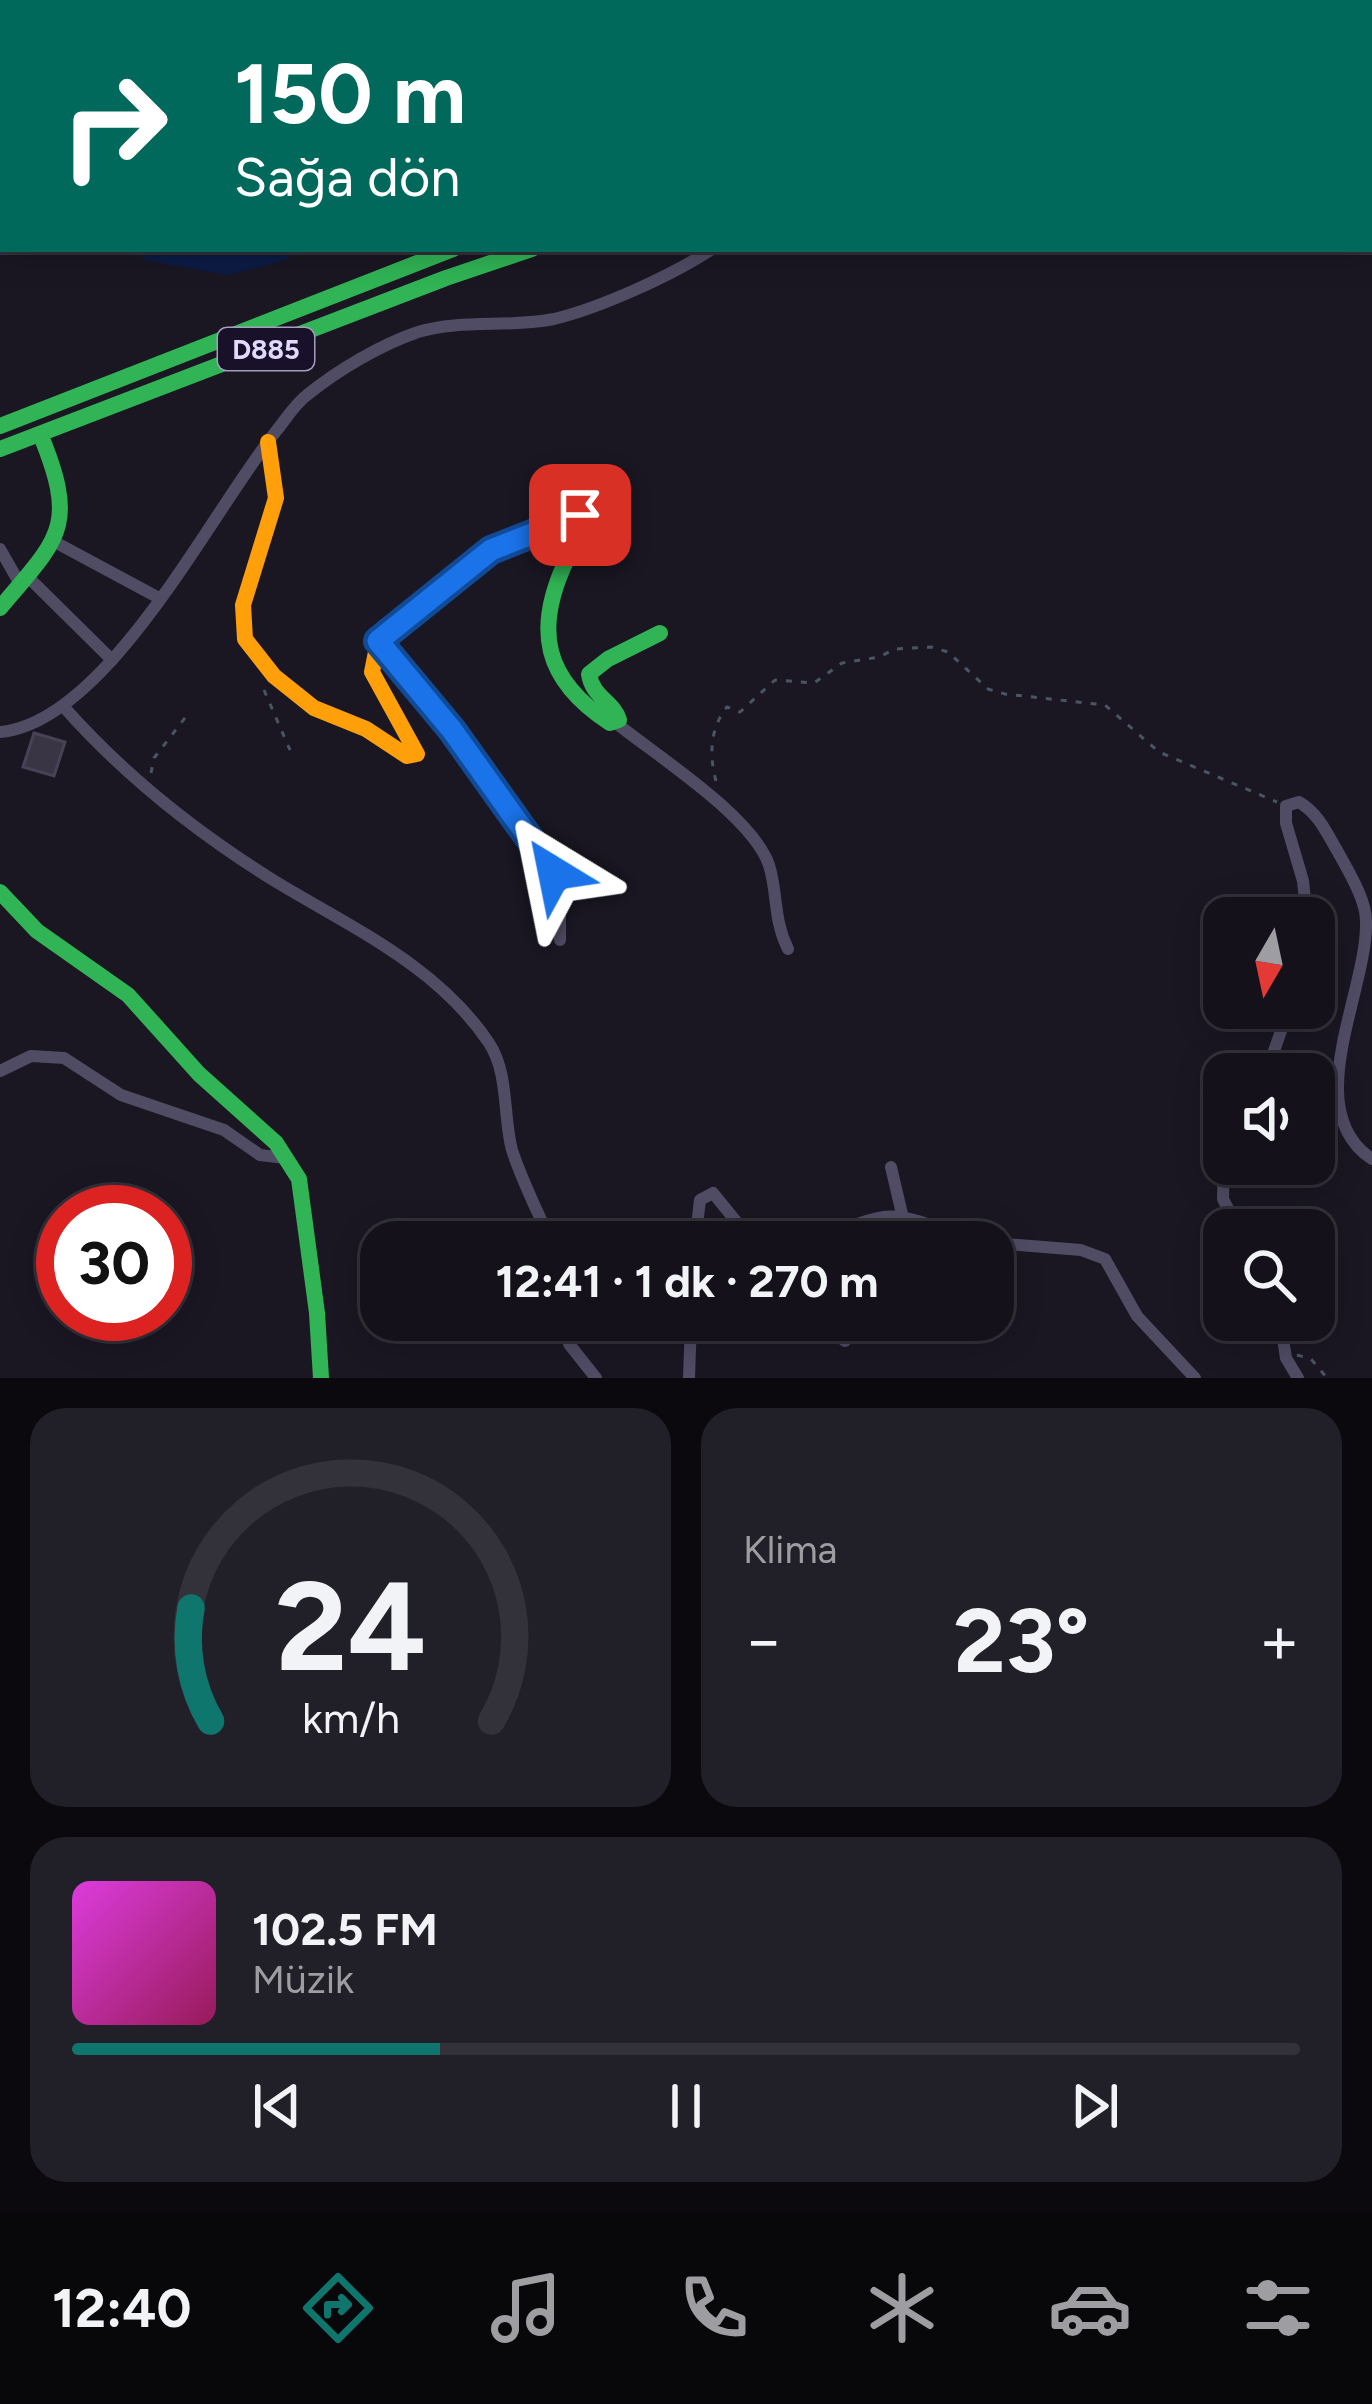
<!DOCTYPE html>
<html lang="tr">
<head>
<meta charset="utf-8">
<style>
	body { margin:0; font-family:Figtree,sans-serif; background:#211f27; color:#f1f3f6; height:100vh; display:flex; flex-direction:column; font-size:45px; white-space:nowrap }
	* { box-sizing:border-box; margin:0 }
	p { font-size:39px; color:#9d9da2 }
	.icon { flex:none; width:66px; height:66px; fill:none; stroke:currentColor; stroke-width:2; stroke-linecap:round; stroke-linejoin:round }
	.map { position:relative; height:1378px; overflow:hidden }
	.side { display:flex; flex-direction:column; gap:30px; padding:30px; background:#0b090e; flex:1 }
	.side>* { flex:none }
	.guide { position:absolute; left:0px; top:0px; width:1374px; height:252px; box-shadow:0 6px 30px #0003,0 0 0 3px #333139; background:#00695c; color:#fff; overflow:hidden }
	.needle { width:78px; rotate:189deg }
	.buttons { position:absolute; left:1203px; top:897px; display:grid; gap:24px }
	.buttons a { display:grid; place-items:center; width:132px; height:132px; border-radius:24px; background:#14111a; box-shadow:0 6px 30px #0003,0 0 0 3px #333139; font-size:60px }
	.speed { position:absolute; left:36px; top:1185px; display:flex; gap:24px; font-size:60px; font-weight:700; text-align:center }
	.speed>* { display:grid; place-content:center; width:156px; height:156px; border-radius:50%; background:#14111a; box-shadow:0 6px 30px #0003,0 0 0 3px #333139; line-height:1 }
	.speed .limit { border:18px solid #d22; background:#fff; color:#111 }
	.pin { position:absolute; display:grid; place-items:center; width:102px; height:102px; color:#fff; margin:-51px; border-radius:24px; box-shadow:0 6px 18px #0006 }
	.me { position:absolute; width:132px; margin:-66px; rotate:325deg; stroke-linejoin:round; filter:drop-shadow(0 0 9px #0008) }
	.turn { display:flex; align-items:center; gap:42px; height:252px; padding:0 36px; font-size:54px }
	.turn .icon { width:156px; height:156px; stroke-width:2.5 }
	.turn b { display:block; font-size:84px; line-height:102px }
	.big { font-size:90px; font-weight:700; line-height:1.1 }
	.side .widget { flex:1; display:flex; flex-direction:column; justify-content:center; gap:18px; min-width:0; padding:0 42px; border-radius:36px; background:#211f27 }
	.side .dial { align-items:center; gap:0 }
	.dial svg { height:312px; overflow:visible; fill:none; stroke:#333139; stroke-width:7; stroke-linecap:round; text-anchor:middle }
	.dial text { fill:#f1f3f6; stroke:none }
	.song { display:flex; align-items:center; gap:36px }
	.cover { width:144px; height:144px; border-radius:18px; background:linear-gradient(135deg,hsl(300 70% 55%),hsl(330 70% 35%)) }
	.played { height:12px; border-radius:6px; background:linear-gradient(90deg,#0f766e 30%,#333139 30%) }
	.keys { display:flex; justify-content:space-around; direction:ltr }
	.heat { display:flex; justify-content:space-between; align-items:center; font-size:66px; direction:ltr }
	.side .tiles { flex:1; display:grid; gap:30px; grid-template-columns:1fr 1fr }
	.widget:last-child { grid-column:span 2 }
	.trip { position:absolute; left:360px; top:1221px; width:654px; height:120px; border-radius:36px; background:#14111a; box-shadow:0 6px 30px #0003,0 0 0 3px #333139; font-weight:700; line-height:120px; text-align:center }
	.dock { display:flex; height:192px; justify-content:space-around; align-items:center; background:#08070a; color:#9d9da2 }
	.dock .icon { width:84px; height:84px }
	.dock .current { color:#0f766e }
	.dock b { font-size:54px; color:#f1f3f6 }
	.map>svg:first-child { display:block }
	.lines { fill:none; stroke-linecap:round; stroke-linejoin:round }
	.river { stroke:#0d1b45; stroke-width:24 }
	.building { fill:#3a3545; stroke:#484257; stroke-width:3 }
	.path { stroke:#4a5564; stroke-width:3; stroke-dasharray:6 9; stroke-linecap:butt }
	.street { stroke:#504c64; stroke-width:12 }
	.fast { stroke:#30b455; stroke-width:16 }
	.slow { stroke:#ff9f0a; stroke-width:16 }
	.route-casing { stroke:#114b97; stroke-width:30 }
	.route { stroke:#1a73e8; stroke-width:21 }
	.labels { text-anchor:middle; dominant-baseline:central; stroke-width:12; stroke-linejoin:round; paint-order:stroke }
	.shield { fill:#181129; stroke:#a59ebe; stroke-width:3 }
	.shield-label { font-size:27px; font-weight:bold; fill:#e2dafe }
</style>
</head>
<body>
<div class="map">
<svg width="1372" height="1378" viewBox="0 0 1372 1378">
	<rect width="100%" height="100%" fill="#1a1723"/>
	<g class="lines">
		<!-- river -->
		<g class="river">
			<path d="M759,3L763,0"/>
			<path d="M0,244L3,243"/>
			<path d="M151,249L228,263L280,249"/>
		</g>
	</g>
	<!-- building -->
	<path class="building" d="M34,733L65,742L54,776L23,767Z"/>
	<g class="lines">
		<!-- path -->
		<g class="path">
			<path d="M264,690L290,750"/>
			<path d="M151,773L154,758L188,714"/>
			<path d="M716,781C709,755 710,728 727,707L740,712L775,680L814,683L842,663L879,657L895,649L931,647L948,652L988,689L1005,694L1105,705L1159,752L1277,802"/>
			<path d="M1297,1355L1311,1359L1327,1378"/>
		</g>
		<!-- street -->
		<g class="street">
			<path d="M45,0H65"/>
			<path d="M460,3L464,0"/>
			<path d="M0,187L3,186"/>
			<path d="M53,541L159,598"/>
			<path d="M0,549L20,584"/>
			<path d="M27,576L112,660"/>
			<path d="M378,642L452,730L550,864L560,892V940"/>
			<path d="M63,706C123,774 196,832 273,880C350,927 437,965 489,1043C509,1073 503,1117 512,1150C522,1181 538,1212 551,1242"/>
			<path d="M616,723C657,756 752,816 769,865C778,894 773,919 788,949"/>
			<path d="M0,732C108,722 212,510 277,430C286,419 295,404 307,395C338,370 380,345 418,332C460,319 510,328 554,319C600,308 673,275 712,249"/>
			<path d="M1307,918L1303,881L1286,823V806L1299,802C1319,814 1326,832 1338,852C1348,871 1366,899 1366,921C1368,991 1298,1110 1372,1159"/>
			<path d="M0,1071L31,1056L64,1058L121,1095L224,1130L260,1155L285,1158"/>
			<path d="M1266,1074L1289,1008"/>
			<path d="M1224,1154L1223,1199L1239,1230"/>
			<path d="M891,1167L902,1214"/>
			<path d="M695,1242L700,1200L713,1193L748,1236L757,1242"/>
			<path d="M815,1242C895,1207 891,1209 971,1242"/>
			<path d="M993,1243L1081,1250L1105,1259L1137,1316L1195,1378"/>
			<path d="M568,1320L569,1344L596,1378"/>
			<path d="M818,1320L845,1341"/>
			<path d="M1280,1320L1286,1358L1298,1378"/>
			<path d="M689,1378L691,1320"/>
		</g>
		<!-- fast -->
		<g class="fast">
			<path d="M858,3L862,0"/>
			<path d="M0,426L453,249"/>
			<path d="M0,449L446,278L532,249"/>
			<path d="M491,550L580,515L592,518C587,534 575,544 567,559C533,630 544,680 610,723L619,720C614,702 592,697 589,674L608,659L660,633"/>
			<path d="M0,608C59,538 78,527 41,436"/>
			<path d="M0,892L37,931L128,995L199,1074L276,1143L299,1179L317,1313L321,1378"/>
		</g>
		<!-- slow -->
		<g class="slow">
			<path d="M923,3L925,0"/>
			<path d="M268,442L276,498L243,605L245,639L274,676L314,708L366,729L407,756L417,754L372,672L378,642L491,550"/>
		</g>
	</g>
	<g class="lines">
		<!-- route casing -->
		<g class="route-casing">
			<path id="route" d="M554,873L452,730L378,641L491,550L580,515"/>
		</g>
		<!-- route -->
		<use href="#route" class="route"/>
	</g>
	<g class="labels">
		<!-- shield labels -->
		<rect class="shield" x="218" y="328" width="96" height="42" rx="9"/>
		<g class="shield-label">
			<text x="266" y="349">D885</text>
		</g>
	</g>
</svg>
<div class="buttons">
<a><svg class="needle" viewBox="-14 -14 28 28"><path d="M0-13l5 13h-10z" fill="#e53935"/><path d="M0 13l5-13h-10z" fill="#9d9da2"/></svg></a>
<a><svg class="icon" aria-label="sound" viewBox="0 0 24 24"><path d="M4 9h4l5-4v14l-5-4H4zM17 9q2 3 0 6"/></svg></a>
<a><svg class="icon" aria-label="search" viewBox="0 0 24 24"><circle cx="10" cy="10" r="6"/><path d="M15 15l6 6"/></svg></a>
</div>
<div class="speed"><div class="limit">30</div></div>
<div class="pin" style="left:580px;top:515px;background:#d93025"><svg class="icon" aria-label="arrive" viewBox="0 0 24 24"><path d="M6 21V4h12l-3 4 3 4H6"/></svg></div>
<svg class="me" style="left:554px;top:873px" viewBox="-20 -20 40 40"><path d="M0-17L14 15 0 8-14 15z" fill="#1a73e8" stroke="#fff" stroke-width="4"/></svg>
<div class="trip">12:41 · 1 dk · 270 m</div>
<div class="guide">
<div class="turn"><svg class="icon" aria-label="right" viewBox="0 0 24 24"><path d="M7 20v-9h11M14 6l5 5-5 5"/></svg><div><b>150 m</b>Sağa dön</div></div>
</div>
</div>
<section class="side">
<div class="tiles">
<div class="widget dial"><svg viewBox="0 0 100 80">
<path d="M14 69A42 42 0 1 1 86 69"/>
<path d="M14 69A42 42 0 0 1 9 40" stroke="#0f766e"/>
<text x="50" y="56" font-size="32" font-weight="700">24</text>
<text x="50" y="72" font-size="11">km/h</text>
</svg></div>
<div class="widget"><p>Klima</p>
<div class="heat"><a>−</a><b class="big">23°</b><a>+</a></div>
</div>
<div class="widget">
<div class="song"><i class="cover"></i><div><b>102.5 FM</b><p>Müzik</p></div></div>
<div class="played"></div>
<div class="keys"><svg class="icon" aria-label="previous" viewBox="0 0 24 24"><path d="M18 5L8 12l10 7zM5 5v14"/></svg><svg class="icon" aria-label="pause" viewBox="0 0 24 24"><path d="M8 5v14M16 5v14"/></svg><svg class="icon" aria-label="next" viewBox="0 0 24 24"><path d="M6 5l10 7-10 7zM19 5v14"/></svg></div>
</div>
</div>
</section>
<nav class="dock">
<b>12:40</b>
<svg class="icon current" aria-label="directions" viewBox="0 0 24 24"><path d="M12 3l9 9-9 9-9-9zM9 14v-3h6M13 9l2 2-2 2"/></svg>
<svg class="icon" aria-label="music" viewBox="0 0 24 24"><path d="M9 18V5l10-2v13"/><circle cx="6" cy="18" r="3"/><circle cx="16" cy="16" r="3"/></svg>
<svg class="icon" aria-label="phone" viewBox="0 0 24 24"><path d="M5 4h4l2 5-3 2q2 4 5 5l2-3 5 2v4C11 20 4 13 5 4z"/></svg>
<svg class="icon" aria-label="climate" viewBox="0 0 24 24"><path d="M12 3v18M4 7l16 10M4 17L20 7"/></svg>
<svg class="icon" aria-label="car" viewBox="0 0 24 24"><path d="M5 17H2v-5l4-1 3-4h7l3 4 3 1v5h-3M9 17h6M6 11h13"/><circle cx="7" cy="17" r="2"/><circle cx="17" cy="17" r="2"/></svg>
<svg class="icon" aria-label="filters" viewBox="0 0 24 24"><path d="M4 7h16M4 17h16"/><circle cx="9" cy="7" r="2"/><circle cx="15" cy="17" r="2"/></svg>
</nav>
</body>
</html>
